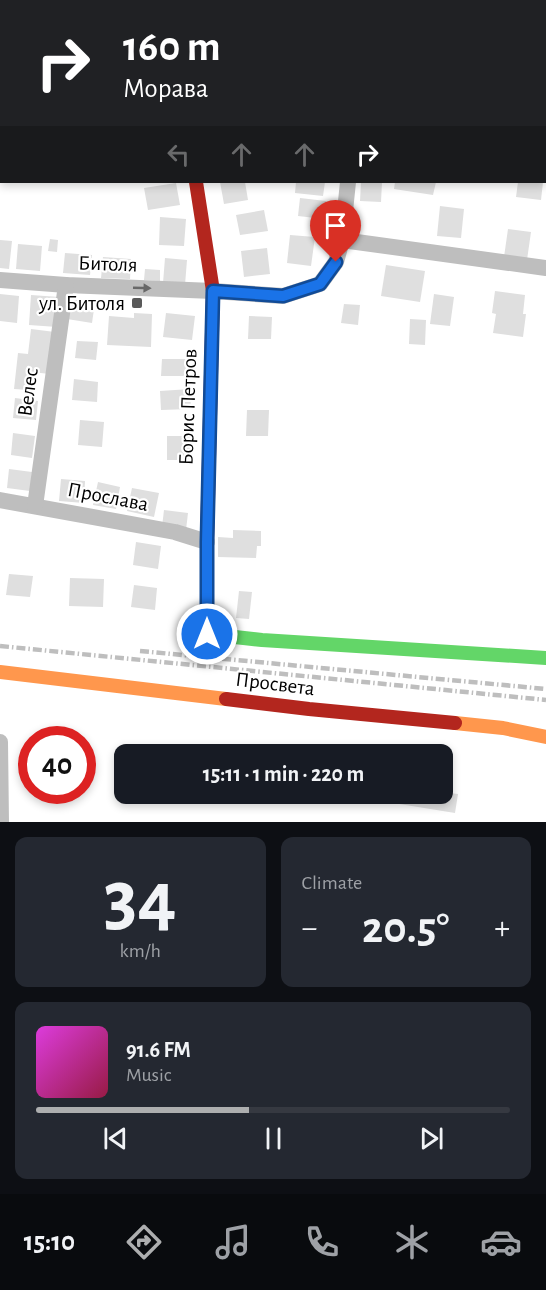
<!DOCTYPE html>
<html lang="en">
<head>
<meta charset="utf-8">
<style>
	body { margin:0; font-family:"Alegreya Sans",sans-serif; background:#242831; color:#f1f3f6; height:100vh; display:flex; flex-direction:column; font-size:22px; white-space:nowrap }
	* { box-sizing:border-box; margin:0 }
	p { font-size:20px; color:#9ea1a6 }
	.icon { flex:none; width:33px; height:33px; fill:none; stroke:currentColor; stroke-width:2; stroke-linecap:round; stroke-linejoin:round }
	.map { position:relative; height:822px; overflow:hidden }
	.panel { display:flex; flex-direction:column; gap:15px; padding:15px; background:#0d0f14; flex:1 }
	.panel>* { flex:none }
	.banner { position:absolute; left:0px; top:0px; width:546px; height:183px; box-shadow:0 3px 9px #0003; background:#202124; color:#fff; overflow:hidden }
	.speed { position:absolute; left:18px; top:726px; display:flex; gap:12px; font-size:30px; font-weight:700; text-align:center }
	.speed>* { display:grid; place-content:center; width:78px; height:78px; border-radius:50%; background:#171b24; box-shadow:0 3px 9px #0003; line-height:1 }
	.speed .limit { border:9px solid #d22; background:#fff; color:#111 }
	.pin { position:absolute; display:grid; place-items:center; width:51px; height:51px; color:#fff; margin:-62px -26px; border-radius:50% 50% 50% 0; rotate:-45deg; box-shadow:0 0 6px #0007 }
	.pin .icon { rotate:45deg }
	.me { position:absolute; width:66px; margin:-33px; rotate:0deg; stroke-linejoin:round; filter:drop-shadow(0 0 4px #0008) }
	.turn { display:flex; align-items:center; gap:21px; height:126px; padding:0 24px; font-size:27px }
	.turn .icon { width:78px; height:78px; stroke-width:2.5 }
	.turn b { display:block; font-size:42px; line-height:51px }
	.lanes { display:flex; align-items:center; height:57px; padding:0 24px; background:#0003; justify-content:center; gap:30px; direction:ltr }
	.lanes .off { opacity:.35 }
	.big { font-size:45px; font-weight:700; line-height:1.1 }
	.panel .card { flex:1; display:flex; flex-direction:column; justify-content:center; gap:9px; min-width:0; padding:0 21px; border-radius:12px; background:#242831 }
	.panel .dial { align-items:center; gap:0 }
	.dial b { font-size:78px; line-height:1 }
	.song { display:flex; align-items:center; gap:18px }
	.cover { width:72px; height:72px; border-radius:9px; background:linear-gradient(135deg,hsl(300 70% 55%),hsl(340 70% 35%)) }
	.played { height:6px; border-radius:3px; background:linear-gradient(90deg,#adaeaf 45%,#363941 45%) }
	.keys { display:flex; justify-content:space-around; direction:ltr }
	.heat { display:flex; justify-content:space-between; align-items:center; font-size:33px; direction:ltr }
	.panel .tiles { flex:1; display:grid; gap:15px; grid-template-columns:1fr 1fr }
	.card:last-child { grid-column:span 2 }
	.trip { position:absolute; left:114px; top:744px; width:339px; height:60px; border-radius:12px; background:#171b24; box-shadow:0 3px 9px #0003; font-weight:700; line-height:60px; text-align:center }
	.menu { display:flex; height:96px; justify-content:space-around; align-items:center; background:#090b0e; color:#9ea1a6 }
	.menu .icon { width:42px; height:42px }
	.menu .selected { color:#adaeaf }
	.menu b { font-size:27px; color:#f1f3f6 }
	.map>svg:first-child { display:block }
	.building { fill:#dfdfdf }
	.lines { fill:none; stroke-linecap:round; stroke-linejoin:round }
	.street { stroke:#bebebe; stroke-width:16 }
	.fast { stroke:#63d668; stroke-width:14 }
	.slow { stroke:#ff974d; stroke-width:14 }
	.jam { stroke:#b3261e; stroke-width:14 }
	.rail { stroke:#bebebe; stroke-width:4.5; stroke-dasharray:9 3 1.5 3; stroke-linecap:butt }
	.oneway { fill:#686868 }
	.route-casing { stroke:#114b97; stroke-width:15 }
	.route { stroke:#1a73e8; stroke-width:10 }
	.poi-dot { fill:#595959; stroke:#fff; stroke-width:2 }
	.labels { text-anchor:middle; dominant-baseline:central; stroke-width:4.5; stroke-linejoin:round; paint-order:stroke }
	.street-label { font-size:21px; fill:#000; stroke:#fff }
	.poi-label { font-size:21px; fill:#000; stroke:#fff; text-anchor:end }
</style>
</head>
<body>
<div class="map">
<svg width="546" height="822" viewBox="0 0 546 822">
	<rect width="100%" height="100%" fill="#fff"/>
	<!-- building -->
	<g class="building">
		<path d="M220,182H245L248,200L224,204Z"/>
		<path d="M296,182H325L323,196L295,193Z"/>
		<path d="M361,182H382L381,202L360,201Z"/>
		<path d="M395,182H436L433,195L394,189Z"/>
		<path d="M518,182H543L541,200L516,197Z"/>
		<path d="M176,183L180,205L148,210L144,188Z"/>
		<path d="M300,198L326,201L324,219L298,216Z"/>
		<path d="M440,206L464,209L461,238L437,236Z"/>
		<path d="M264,210L268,231L240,235L236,215Z"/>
		<path d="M160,217L186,219L184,246L159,245Z"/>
		<path d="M508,229L531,232L527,260L504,257Z"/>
		<path d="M290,235L315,237L311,266L287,263Z"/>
		<path d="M50,239L58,240L57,252L48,251Z"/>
		<path d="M0,240L12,241L9,269L0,268Z"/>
		<path d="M18,244L42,246L40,271L16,269Z"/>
		<path d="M267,248L270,274L244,277L241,251Z"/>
		<path d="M65,253L92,255L90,275L63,273Z"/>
		<path d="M103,257L131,259L130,279L101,278Z"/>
		<path d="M165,258L187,260L185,285L163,283Z"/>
		<path d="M386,265L425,271L420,302L381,296Z"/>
		<path d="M145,269L160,270V281L144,280Z"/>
		<path d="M495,291L525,295L523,314H526L523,337L493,333L496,314L492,313Z"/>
		<path d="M0,294L19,296L17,323L0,321Z"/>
		<path d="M434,294L454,297L450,326L430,324Z"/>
		<path d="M31,295L59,297L57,327L29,325Z"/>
		<path d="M70,299L95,302L92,323L67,319Z"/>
		<path d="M344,304L360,305L358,325L341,323Z"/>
		<path d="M134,313L152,314L151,347L107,345L109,316L134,318Z"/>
		<path d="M166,313L195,316L192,340L163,337Z"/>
		<path d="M249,316L272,317L271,339H248Z"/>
		<path d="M410,319L426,320L425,345L409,344Z"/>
		<path d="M31,329L55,332L50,374L31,372L29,390L14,389L18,353L28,354Z"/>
		<path d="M77,341L98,342L96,360L75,358Z"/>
		<path d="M162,359H189L188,376H161Z"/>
		<path d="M74,379L98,382L97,402L72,400Z"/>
		<path d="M190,389L191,409L161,410L160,391Z"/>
		<path d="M15,398L38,401L36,420L13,418Z"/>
		<path d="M247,410H269L268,436H246Z"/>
		<path d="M80,420L104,422L102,447L78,445Z"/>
		<path d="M13,433L35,436L32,458L11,455Z"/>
		<path d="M167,436H191L190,460H167Z"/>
		<path d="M9,469L32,472L30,491L7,488Z"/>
		<path d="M61,479L85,481L84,503L59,501Z"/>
		<path d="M98,482L120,487L116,509L93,505Z"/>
		<path d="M132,488L159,493L154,517L127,511Z"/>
		<path d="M164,510L188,513L186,530L162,527Z"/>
		<path d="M233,530L261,531V546H257L256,558L218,557V537L233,538Z"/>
		<path d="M136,542L161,546L158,569L133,565Z"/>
		<path d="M9,574L33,576L30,597L6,595Z"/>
		<path d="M70,578L104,579L103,607L69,606Z"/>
		<path d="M134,585L157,588L155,610L131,607Z"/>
		<path d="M239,591L252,592L249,619L236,618Z"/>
		<path d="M442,792L458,794L455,813L387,802L388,794H442Z"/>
	</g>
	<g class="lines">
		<!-- street -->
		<g class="street">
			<path d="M168,0V2"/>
			<path d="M365,2V0"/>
			<path d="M0,82H2"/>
			<path d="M342,240L546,268"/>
			<path d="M0,280L66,285L213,291L283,296L320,284L336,262L342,240L348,182"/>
			<path d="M0,500L175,532L207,542"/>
			<path d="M35,506L66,285"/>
			<path d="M0,742L1,822"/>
		</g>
		<!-- fast -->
		<path class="fast" d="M217,635L262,640L546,658"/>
		<!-- slow -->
		<g class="slow">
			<path d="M0,672L226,699"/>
			<path d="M455,723L503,728L546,737"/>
		</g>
		<!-- jam -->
		<g class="jam">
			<path d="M196,182L213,291L207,542V634L217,635"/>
			<path d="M226,699L309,709L455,723"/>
		</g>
		<!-- rail -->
		<g class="rail">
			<path d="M0,646L546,700"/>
			<path d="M140,651L546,689"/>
		</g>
	</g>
	<!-- one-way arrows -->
	<defs><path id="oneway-solid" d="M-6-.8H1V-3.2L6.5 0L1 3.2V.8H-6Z" transform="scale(1.5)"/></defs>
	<use class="oneway" href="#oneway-solid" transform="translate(142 288) rotate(2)"/>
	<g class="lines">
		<!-- route casing -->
		<g class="route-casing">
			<path id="route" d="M207,634V542L213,291L283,296L320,284L336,262"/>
		</g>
		<!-- route -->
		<use href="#route" class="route"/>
	</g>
	<!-- markers -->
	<rect class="poi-dot" x="131" y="297" width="12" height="12" rx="3"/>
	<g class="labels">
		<!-- street labels -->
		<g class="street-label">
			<text transform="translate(108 264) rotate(2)">Битоля</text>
			<text transform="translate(28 392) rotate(-82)">Велес</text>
			<text transform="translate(188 407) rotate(-88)">Борис Петров</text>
			<text transform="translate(108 497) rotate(11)">Прослава</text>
			<text transform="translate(275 684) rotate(7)">Просвета</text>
		</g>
		<!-- poi labels -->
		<g class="poi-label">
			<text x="125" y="303">ул. Битоля</text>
		</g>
	</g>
</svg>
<div class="speed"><div class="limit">40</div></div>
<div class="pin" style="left:336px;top:262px;background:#d93025"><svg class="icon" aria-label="arrive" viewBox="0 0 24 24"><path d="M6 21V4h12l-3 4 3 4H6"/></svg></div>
<svg class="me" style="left:207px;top:634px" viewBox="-20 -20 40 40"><circle r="17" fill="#1a73e8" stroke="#fff" stroke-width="3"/><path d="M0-11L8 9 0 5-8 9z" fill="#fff"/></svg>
<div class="trip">15:11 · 1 min · 220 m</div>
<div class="banner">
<div class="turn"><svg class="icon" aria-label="right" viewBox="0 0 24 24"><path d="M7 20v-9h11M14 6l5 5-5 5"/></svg><div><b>160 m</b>Морава</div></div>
<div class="lanes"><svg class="icon off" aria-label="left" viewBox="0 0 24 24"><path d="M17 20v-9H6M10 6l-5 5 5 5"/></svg><svg class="icon off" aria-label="ahead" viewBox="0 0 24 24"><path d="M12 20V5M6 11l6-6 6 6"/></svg><svg class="icon off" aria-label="ahead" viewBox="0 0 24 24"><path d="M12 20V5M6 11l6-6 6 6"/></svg><svg class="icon" aria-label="right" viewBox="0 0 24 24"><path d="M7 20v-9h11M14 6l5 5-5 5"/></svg></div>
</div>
</div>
<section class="panel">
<div class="tiles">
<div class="card dial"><b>34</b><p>km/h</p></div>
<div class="card"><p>Climate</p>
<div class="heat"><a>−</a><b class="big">20.5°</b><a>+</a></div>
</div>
<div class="card">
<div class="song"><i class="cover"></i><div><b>91.6 FM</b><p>Music</p></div></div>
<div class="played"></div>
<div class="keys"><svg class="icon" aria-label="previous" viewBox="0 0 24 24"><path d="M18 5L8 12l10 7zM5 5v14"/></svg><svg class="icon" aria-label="pause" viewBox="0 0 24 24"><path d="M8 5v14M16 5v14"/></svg><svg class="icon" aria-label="next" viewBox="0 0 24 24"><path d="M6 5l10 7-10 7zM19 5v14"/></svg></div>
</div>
</div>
</section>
<nav class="menu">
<b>15:10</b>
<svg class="icon selected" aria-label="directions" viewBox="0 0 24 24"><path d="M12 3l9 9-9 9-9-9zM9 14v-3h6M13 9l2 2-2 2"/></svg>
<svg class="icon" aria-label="music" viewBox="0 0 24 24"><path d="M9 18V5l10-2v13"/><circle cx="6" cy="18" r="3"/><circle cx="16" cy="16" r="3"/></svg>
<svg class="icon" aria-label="phone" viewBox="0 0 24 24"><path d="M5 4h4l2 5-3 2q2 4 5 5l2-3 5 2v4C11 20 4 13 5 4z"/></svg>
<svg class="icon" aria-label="climate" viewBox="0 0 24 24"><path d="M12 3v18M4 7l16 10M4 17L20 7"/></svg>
<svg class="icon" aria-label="car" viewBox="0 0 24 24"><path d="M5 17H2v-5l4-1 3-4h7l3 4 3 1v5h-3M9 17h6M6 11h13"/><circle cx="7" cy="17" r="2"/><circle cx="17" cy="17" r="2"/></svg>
</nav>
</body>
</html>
